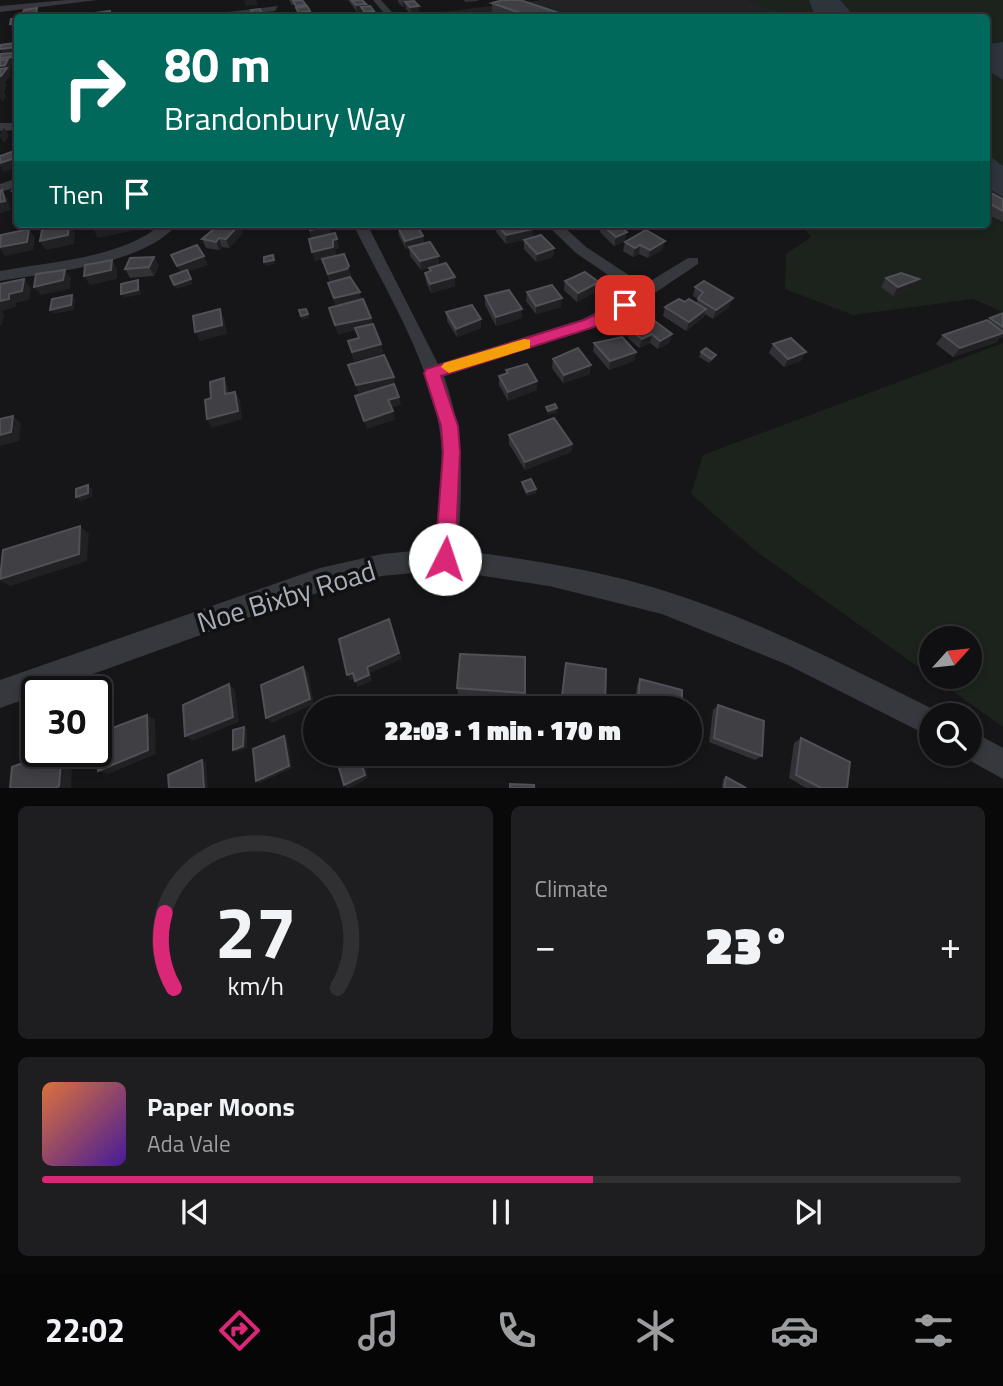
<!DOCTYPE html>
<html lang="en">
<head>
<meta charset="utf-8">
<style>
	body { margin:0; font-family:"Titillium Web",sans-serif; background:#1e1e20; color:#f1f3f6; height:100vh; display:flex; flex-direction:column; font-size:26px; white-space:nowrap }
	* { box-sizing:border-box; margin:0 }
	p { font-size:23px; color:#9c9d9f }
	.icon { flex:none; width:38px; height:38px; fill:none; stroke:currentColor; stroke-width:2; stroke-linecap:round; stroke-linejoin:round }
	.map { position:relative; height:788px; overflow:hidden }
	.side { display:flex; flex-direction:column; gap:18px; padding:18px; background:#09090a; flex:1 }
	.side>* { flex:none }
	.guide { position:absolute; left:14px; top:14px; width:976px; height:214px; border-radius:7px; box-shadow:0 4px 10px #0003,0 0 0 2px #303032; background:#00695c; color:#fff; overflow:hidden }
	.needle { width:46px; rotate:63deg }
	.buttons { position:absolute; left:919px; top:626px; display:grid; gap:14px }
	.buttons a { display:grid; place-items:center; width:63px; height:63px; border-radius:50%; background:#101012; box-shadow:0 4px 10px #0003,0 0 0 2px #303032; font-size:35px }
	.speed { position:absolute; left:21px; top:676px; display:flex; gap:14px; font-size:35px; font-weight:700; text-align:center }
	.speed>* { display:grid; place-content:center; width:91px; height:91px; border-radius:50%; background:#101012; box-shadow:0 4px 10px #0003,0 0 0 2px #303032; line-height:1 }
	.speed .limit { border:4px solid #111; border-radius:10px; background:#fff; color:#111 }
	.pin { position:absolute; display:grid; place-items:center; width:60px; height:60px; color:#fff; margin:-30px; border-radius:14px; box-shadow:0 4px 10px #0006 }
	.me { position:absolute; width:77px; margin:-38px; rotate:4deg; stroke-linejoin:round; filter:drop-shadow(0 0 5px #0008) }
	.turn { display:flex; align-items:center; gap:24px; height:147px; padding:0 35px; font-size:32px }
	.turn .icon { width:91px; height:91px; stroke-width:2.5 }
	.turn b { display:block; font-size:49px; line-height:60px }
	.then { display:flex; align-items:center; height:66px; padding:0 35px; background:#0003; gap:14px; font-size:26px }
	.big { font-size:52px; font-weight:800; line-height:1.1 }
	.side .tile { flex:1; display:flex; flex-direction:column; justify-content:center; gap:10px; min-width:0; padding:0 24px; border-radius:10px; background:#1e1e20 }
	.side .dial { align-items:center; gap:0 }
	.dial svg { height:182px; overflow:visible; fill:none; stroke:#303032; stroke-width:7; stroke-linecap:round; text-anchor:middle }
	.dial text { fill:#f1f3f6; stroke:none }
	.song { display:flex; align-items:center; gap:21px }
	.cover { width:84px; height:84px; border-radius:10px; background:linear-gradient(135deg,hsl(20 70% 55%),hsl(260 70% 35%)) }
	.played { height:7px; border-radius:4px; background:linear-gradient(90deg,#db2777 60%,#303032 60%) }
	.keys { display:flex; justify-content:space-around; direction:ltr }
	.heat { display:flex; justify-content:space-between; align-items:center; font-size:38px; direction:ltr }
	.side .tiles { flex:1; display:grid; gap:18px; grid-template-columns:1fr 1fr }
	.tile:last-child { grid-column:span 2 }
	.trip { position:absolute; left:303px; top:696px; width:399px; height:70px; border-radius:35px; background:#101012; box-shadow:0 4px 10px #0003,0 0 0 2px #303032; font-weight:800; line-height:70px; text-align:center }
	.tab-bar { display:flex; height:112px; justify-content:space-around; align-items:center; background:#060607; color:#9c9d9f }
	.tab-bar .icon { width:49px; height:49px }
	.tab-bar .selected { color:#db2777 }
	.tab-bar b { font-size:32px; color:#f1f3f6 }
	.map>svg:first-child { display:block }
	.built { fill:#222225 }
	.green { fill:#1c231d }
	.water { fill:#2c353c }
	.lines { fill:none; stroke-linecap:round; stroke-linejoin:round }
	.minor { fill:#37383d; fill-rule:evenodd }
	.wall { fill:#323236 }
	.shaded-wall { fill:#212124 }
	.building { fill:#3f3f44; stroke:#4f5156; stroke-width:2 }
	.route { fill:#db2777; stroke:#8e194d; stroke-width:2 }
	.slow { fill:#f59e0b }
	.labels { text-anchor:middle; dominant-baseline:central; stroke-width:7; stroke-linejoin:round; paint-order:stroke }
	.near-street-label { font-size:28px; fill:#a8adb8; stroke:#111113 }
</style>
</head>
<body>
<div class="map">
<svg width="1003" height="788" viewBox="0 0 1003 788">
	<rect width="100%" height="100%" fill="#161618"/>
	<!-- built -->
	<path class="built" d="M541,0H747L790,16L402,17Z"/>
	<!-- green -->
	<g class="green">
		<path d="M747,0H809L815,17H783L789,16Z"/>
		<path d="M840,0H1003V42L987,44V18L855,17Z"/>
		<path d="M987,70L1003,80V166L987,154Z"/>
		<path d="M987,188L1003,197V312L973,299L853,315L785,289L786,254L811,237L800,224H987Z"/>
		<path d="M1003,343V727L933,677H970V639H931V676L757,552L691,494L703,455Z"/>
	</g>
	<!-- water -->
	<g class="water">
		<path d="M809,0H840L855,17H815Z"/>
		<path d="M1003,42V80L987,70V44Z"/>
		<path d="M987,154L1003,166V197L987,188Z"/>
	</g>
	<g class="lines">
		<!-- minor -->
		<g class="minor">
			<path d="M67,0H97L0,12V6Z"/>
			<path d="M373,0H381L397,18H388Z"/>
			<path d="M278,6L275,11L199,18L203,15Z"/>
			<path d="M0,123H18V130L0,131Z"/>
			<path d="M18,178V187L0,192V184Z"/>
			<path d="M161,224H177C145,265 49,272 0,281V271C48,262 124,258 161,224Z"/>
			<path d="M353,224H367L438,364L583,319L633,292L576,253L546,224H561L586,247L644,285L688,258H698V264L631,309L595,327L444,376C466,439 462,485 458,550C526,559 596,569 662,590C759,620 850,668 941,713L942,716H931V737L788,665L662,614L549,586L445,570L382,576L320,592L46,691H37V695L0,708V680L320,568L382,554L434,549C438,513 444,477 441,442C435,368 385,290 353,224Z"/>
			<path d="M970,730L1003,748V779L960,755L970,754Z"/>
		</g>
	</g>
	<!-- wall -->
	<g class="wall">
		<path d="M289,0H302L311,13L316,18H300L294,5H292Z"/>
		<path d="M348,0H362L366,6L374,11V14L379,18H365L362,14V11L357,12Z"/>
		<path d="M398,0H411L419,12L411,14L406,9V7H403L398,2Z"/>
		<path d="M464,0H478V1L465,2Z"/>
		<path d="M492,3L574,18H504L492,13Z"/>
		<path d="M18,130V143H17L12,135Z"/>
		<path d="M987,191L1003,199V222L987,214Z"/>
		<path d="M218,224H236L243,233L229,248L222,247L219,250L206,248L202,239L218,225Z"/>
		<path d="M307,224L332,229H330L331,234L339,248L335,249L336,256L351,275L350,277L381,344L383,353L354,361L348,341L358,338L356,330L338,334L329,308L336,306L328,283L330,282L322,259L315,261L312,238Z"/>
		<path d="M393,224H417L423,236L424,244L439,256V265L455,277V286L431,293L426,282L425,273L430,272L429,268L421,270L410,256L409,248L406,249L399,236L398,229L396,230Z"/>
		<path d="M496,224L533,238L554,248L553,257L536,262L524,249V240L531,238L506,244L496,232Z"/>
		<path d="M601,224L625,225L624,231L625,241L614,246L600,232Z"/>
		<path d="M625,242L662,250L648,258L639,254L633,257L623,251Z"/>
		<path d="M159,265L154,276L130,278L125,269Z"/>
		<path d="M886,278L913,288L893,296L881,287Z"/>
		<path d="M565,281L597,291L577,302L564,290Z"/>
		<path d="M695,287L729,307L713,319L705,314L703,318L686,331L663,316L665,307L685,302L696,303L698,299L693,296Z"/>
		<path d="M527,292L561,307L536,314L526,301Z"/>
		<path d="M485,296L522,309V318L496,326L485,305Z"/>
		<path d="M446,312L481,328L457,337L447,321Z"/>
		<path d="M1003,313V337L999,338L997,342L953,357L936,344L943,335L987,321L990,318Z"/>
		<path d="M629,329L672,334L669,343L658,349L650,343L639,348L628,338Z"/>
		<path d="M594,343L636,352L634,361L609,370L593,351Z"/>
		<path d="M773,344L801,361L784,367L769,353Z"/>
		<path d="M701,352L714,359L709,363L699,357Z"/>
		<path d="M553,359L590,374L563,383L552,368Z"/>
		<path d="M506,370L537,390L508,401L499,385V376L506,374Z"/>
		<path d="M509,435L572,444L571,452L525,470L509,444Z"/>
		<path d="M522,482L536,493L527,496L522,486Z"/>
		<path d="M566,663L605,706L604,709H591L560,702Z"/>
		<path d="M640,679L682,709H634L637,685Z"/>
		<path d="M457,688L525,693L524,698L458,694Z"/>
		<path d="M718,705L762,756L755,760L709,742L713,710Z"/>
		<path d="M801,738L847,788H806L789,778L794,743Z"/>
		<path d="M726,777L746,788H722L723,779Z"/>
	</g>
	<!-- shaded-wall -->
	<g class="shaded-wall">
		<path d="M244,0H256L258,5L246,6Z"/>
		<path d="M411,0L412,6L405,2L406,7H403L402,1Z"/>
		<path d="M366,4L367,11L361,7L362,11L357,12L356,5Z"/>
		<path d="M419,6V12L411,14L410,7Z"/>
		<path d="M37,8L39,12L38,17L24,18L22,15Z"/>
		<path d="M310,11L312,18L303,15V18H300L299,13Z"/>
		<path d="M374,11L375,18L367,15V18H366L365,12Z"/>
		<path d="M262,14L263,18H254V15Z"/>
		<path d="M18,23V30L13,31L10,24Z"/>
		<path d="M15,43L18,47V54H15L18,60L16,64L11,65L12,67L10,72L11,75L5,83L7,85L4,93L6,95L3,102L0,98V58L4,56L0,49Z"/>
		<path d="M4,128L9,136L4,143L0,137V134Z"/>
		<path d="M18,157V167L4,172L0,166V163Z"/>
		<path d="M2,190L8,199L11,210L0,213V202Z"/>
		<path d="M38,224H43L42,228L30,230L35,238L33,250L5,256L0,249V247L26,231L23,227Z"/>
		<path d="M69,224L75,233L74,244L46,250L40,241Z"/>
		<path d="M118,224H136V230L98,238L93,229Z"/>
		<path d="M240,224L243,233L229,248L226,239Z"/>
		<path d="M328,224H331L332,229H330L331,234L312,239L310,230Z"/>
		<path d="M395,224H417L396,230Z"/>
		<path d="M454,224H463V227L454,229Z"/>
		<path d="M625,225L624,233L627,232L625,241L614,246L616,237L620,227Z"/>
		<path d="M533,229V238L506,244V235Z"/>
		<path d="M423,236L424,245L406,249L405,241Z"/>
		<path d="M219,238L222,247L219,250L216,242Z"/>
		<path d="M337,239L339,248L335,249L336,256L315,261L312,252L333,240Z"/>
		<path d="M665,241L662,250L648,258L650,250Z"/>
		<path d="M640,245L639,254L633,257L635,248Z"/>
		<path d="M554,248L553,257L536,262L537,254Z"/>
		<path d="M204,256L208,265L181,274L177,266Z"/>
		<path d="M439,256V265L421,270L420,261Z"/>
		<path d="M154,257L159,265L154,276L149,267Z"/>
		<path d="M112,260L117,268V279L90,285L84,276Z"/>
		<path d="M274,260L275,264L266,266L264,262Z"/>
		<path d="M349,266L351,275L350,278L331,283L328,274Z"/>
		<path d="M65,270L71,278L70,289L41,295L34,287Z"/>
		<path d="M455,277V286L431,293L430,284Z"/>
		<path d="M24,279L31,288L29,300L16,303V307L1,311L4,315L2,325H0V301L9,294Z"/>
		<path d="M191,279L193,284L176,289L174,285Z"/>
		<path d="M919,279L913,288L893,296L898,287Z"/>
		<path d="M138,280L140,285L141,294L124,298L121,294Z"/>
		<path d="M599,282L597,291L577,302L578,293Z"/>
		<path d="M360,292L362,301L336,307L334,298Z"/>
		<path d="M72,295L75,299L74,310L53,314L50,310Z"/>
		<path d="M562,298L561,307L536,314V306Z"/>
		<path d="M733,298L729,307L713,319L716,310Z"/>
		<path d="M220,309L224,318L227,334L200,341L195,332Z"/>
		<path d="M522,309V318L496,326V317Z"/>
		<path d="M706,309L703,318L686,331L689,322Z"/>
		<path d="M308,314L309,318L302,320L301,316Z"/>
		<path d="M371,318L373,327L338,334L335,325Z"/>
		<path d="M481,319V328L457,337L456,329Z"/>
		<path d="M1003,333V337L999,338L997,342L953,357L960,348Z"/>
		<path d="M652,334L650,343L639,348L642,339Z"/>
		<path d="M672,334L669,343L658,349L660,341Z"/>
		<path d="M381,344L383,353L354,361L352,352Z"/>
		<path d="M636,352L634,361L609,370L610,361Z"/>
		<path d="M806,352L801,361L784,367L788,359Z"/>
		<path d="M591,365L590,374L563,383L564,375Z"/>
		<path d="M394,377L395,385L358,394L356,385Z"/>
		<path d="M224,378L228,387L230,403L225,394Z"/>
		<path d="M537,381V390L508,401V392Z"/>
		<path d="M235,392L240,400L242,419L212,428L207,419Z"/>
		<path d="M399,397L401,405L390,408L388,400Z"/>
		<path d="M557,408V413L547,415L548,411Z"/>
		<path d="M393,411L395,420L367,429L364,421Z"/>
		<path d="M13,416L21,424L19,441L0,446V435Z"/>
		<path d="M572,444L571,452L525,470V462Z"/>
		<path d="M88,485L92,489V497L80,501L76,497Z"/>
		<path d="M536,489V493L527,496V492Z"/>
		<path d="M80,526L89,534L87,561L10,586L0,580Z"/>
		<path d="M391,625L402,659L370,673L372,681L358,687L355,681Z"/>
		<path d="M303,667L308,672L314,704L272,723L266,718Z"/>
		<path d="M353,673L356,678L351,681L347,675Z"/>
		<path d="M229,684L235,690L239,722L192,741L185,736Z"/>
		<path d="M147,715L155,719L156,754L108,774L98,771Z"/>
		<path d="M244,727L247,729V748L236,752L233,750Z"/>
		<path d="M284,736L287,738L292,768L260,783L256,781Z"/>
		<path d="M62,751L73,752L71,788H56Z"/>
		<path d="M373,754H375L377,763L366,769L368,778L350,788H346L344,785Z"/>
		<path d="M202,760L206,762L208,788H204Z"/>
	</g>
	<!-- building -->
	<g class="building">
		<path d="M302,0L306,5L296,6L293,1Z"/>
		<path d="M359,0H362L366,4L356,5L352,1Z"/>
		<path d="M503,0H520L574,18H532L528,16L525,18H509L523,14L492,3Z"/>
		<path d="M414,1L419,6L410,7L405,2Z"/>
		<path d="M307,6L310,11L299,13L296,8Z"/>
		<path d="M370,6L374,11L365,12L361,7Z"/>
		<path d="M37,8L36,13L22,15L24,10Z"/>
		<path d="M260,9L262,14L254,15L251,10Z"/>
		<path d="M110,11V16L95,17L96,13Z"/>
		<path d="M314,13L316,17L305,18L303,15Z"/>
		<path d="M376,14L379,18H369L367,15Z"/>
		<path d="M11,19H18V23L10,24Z"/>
		<path d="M15,43V47L0,49V45Z"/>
		<path d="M13,53L12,57L0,58V54Z"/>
		<path d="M8,59L5,65L0,66V60Z"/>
		<path d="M7,68L1,76H0V69Z"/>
		<path d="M14,151L18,154V157L0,163V156Z"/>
		<path d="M18,188V196L12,191Z"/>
		<path d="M2,190L5,201L0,202V191Z"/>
		<path d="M987,191L1003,199V211L987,202Z"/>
		<path d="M24,224H38L23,227Z"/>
		<path d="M69,224L68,235L40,241L42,230Z"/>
		<path d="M94,224H118L93,229Z"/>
		<path d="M220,224H240L226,239L219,238L216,242L202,239Z"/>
		<path d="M307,224H328L329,226L310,230Z"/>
		<path d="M413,224H416L423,236L405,241L398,227Z"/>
		<path d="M496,224H528L533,229L506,235Z"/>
		<path d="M601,224H624L625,225L620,227L627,232L616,237Z"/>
		<path d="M29,229L27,242L0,247L1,235Z"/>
		<path d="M646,230L665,241L650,250L640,245L635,248L625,242Z"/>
		<path d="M335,233L337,239L333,240V247L312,252L309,239Z"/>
		<path d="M541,235L554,248L537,254L524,240Z"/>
		<path d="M430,242L439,256L420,261L409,247Z"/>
		<path d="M197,245L204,256L177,266L171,255Z"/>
		<path d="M344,254L349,266L347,269L328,274L322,259Z"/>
		<path d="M273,255L274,260L264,262V257Z"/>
		<path d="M154,257L149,267L125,269L130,258Z"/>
		<path d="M112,260L111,270L84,276L85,265Z"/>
		<path d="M446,263L455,277L430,284L425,273L431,271L429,268Z"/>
		<path d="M65,270L63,280L34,287L36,274Z"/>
		<path d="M187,270L191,279L174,285L170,276Z"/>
		<path d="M585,272L599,282L578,293L565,281Z"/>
		<path d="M901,273L919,279L898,287L886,278Z"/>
		<path d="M350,277L360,292L334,298L328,283Z"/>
		<path d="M24,279L22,291L9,294V299L0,301V284Z"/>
		<path d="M138,280V290L121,294V284Z"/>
		<path d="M704,281L733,298L716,310L698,299L703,292L695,287Z"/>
		<path d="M552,285L562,298L536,306L527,292Z"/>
		<path d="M509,290L522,309L496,317L485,296Z"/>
		<path d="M72,295L71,305L50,310L52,299Z"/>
		<path d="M363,299L371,318L335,325L329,308Z"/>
		<path d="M679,299L685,302L689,299L706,309L689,322L665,307Z"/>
		<path d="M472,305L481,319L456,329L446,312Z"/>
		<path d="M220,309L222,325L195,332L193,316Z"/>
		<path d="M306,309L308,314L301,316L299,310Z"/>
		<path d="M1003,313V327L990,318Z"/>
		<path d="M652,319L672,334L660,341L652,334L642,339L629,329Z"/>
		<path d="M987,320L1003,332V333L960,348L943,335Z"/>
		<path d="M373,324L381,344L352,352L348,341L359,338L355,328Z"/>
		<path d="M622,337L636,352L610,361L594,343Z"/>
		<path d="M791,338L806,352L788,359L773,344Z"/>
		<path d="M578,348L591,365L564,375L553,359Z"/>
		<path d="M706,348L716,355L711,359L701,352Z"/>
		<path d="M384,355L394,377L356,385L348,365Z"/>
		<path d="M527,364L537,381L508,392L499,376L508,373L506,370Z"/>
		<path d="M224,378L225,394L235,392L238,411L207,419L205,400L211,398L210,382Z"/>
		<path d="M394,384L399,397L388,400L393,411L364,421L355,396Z"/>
		<path d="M555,404L557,408L548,411L546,407Z"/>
		<path d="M13,416L11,432L0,435V419Z"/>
		<path d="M554,418L572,444L525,462L509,435Z"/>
		<path d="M531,479L536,489L527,492L522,482Z"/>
		<path d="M88,485V493L76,497V489Z"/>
		<path d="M80,526L79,554L0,579L3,550Z"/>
		<path d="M389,619L399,653L367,667L369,675L355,681L353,673L347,675L339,639Z"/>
		<path d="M460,654L525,657V693L457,688Z"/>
		<path d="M566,663L606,669L605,706L562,697Z"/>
		<path d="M303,667L310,699L266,718L261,685Z"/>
		<path d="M640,679L682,690V709H637Z"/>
		<path d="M229,684L233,717L185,736L183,705Z"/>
		<path d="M718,705L764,721L762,756L714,738Z"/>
		<path d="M147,715L148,750L98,771L99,733Z"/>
		<path d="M244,727L243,746L233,750V730Z"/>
		<path d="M284,736L289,766L256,781L253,749Z"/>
		<path d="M801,738L850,762L847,788H821L796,775Z"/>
		<path d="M54,751H62L59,786L56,788H10L12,767Z"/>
		<path d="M335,754H373L374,759L362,765L365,775L344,785Z"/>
		<path d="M202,760L204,788H169L168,775Z"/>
		<path d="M726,777L746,788H724Z"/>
		<path d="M510,784L534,785V788H510Z"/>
	</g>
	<!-- route -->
	<path class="route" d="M625,301L630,302V308L594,327L441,376L458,426L460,452L455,559L452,565L445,568L438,565L435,559L443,452L441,426L424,373L426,369L584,320Z"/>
	<!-- slow -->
	<path class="slow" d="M524,339L530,340V348L449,373L441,367L444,363Z"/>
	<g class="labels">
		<!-- near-street labels -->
		<g class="near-street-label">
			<text transform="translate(286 596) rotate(-17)">Noe Bixby Road</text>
		</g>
	</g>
</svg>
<div class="buttons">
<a><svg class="needle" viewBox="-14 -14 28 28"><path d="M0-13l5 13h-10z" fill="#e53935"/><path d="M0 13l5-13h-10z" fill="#9c9d9f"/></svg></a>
<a><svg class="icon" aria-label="search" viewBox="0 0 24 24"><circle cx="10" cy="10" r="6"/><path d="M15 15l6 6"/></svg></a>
</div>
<div class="speed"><div class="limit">30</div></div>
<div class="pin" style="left:625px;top:305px;background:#d93025"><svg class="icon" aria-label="arrive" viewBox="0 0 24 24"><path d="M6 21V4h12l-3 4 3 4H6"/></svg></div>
<svg class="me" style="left:445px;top:559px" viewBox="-20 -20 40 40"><circle r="19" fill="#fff"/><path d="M0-13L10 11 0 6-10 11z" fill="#db2777"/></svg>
<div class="trip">22:03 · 1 min · 170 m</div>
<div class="guide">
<div class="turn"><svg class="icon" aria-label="right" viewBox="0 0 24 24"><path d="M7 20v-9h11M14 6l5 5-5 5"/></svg><div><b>80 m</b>Brandonbury Way</div></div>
<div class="then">Then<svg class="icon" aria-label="arrive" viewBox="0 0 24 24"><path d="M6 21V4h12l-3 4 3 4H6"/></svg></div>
</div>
</div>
<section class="side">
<div class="tiles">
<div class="tile dial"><svg viewBox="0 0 100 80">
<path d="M14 69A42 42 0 1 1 86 69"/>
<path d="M14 69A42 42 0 0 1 10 36" stroke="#db2777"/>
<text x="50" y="56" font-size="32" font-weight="700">27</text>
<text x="50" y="72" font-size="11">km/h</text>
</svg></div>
<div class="tile"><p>Climate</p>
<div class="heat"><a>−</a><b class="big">23°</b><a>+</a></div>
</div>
<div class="tile">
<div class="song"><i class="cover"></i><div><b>Paper Moons</b><p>Ada Vale</p></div></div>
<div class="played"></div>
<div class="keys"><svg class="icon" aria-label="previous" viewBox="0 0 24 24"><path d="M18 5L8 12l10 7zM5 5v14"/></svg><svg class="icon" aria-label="pause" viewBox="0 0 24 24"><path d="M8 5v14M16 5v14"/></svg><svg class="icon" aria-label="next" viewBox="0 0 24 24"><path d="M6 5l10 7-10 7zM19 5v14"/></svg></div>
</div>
</div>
</section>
<nav class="tab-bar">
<b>22:02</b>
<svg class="icon selected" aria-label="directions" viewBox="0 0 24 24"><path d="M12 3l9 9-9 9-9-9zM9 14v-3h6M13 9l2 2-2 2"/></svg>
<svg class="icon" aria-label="music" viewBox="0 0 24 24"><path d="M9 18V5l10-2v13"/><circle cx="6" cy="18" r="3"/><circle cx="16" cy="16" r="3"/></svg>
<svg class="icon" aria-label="phone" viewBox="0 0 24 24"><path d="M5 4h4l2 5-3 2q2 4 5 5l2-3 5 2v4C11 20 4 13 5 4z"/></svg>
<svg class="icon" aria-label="climate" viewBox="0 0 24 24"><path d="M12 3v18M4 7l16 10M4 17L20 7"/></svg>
<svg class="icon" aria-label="car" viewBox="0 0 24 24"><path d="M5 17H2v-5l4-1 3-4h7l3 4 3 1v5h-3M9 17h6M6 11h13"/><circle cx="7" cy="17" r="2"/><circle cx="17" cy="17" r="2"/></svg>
<svg class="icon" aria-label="filters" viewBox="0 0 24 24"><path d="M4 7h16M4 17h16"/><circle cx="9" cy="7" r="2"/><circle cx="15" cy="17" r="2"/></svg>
</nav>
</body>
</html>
